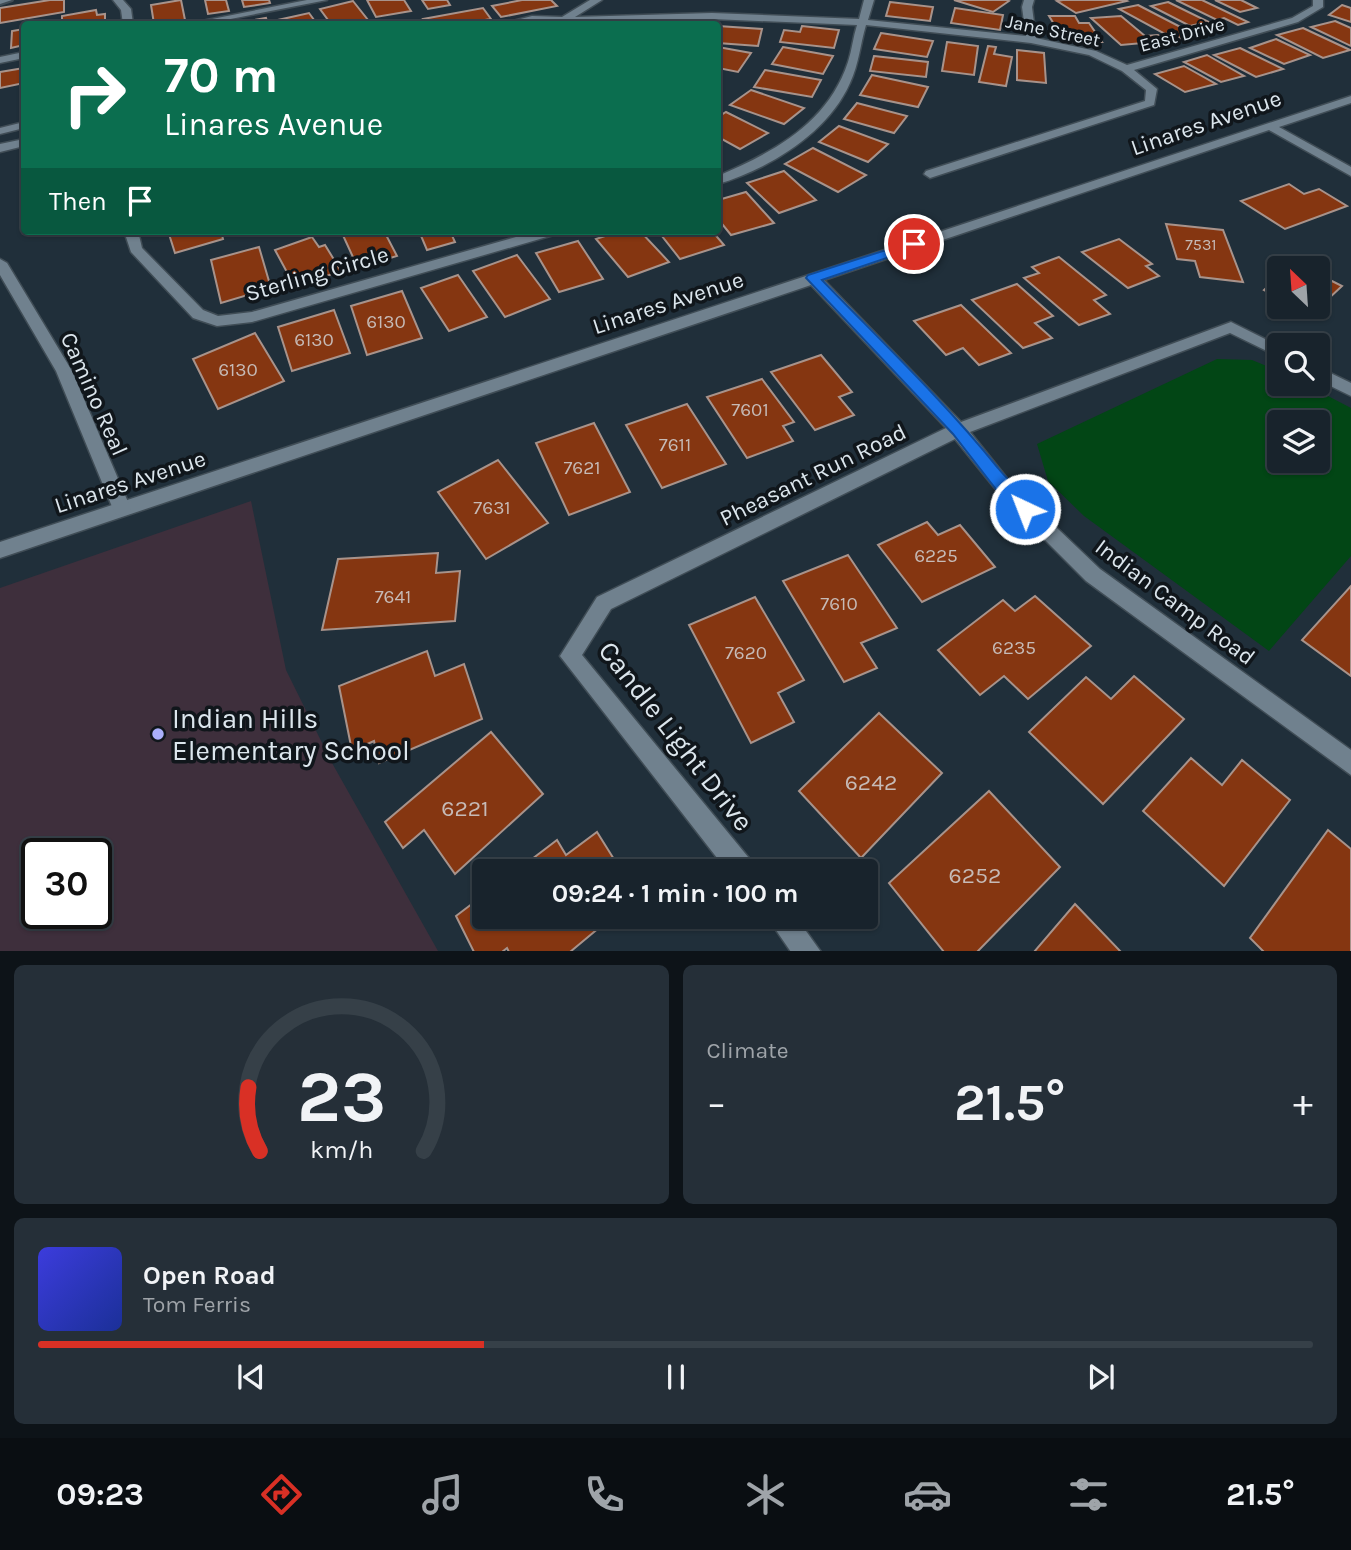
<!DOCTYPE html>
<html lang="en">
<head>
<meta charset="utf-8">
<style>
	body { margin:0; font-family:Karla,sans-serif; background:#252f38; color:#f1f3f6; height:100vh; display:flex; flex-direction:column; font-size:26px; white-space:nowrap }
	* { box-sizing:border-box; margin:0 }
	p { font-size:23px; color:#9fa4a9 }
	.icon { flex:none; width:38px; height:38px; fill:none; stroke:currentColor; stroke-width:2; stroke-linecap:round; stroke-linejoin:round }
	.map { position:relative; height:951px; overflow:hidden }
	.details { display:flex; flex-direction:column; gap:14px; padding:14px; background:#0d1318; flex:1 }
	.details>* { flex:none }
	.hud { position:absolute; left:21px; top:21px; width:700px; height:214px; border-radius:7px; box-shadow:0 2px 5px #0004,0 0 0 2px #364048; background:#0b6e4f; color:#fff; overflow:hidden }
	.needle { width:46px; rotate:335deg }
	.tools { position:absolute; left:1267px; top:256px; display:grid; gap:14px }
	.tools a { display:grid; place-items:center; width:63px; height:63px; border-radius:7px; background:#18232c; box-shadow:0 2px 5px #0004,0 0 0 2px #364048; font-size:35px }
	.speed { position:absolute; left:21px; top:838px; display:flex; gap:14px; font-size:35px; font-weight:700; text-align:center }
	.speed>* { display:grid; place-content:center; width:91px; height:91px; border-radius:50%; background:#18232c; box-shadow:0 2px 5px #0004,0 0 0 2px #364048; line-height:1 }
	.speed .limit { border:4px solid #111; border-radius:10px; background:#fff; color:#111 }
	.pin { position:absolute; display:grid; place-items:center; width:60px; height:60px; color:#fff; margin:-30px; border:4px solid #fff; border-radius:50%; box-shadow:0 2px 7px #0007 }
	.me { position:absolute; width:77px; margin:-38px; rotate:317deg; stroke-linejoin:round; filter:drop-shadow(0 0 5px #0008) }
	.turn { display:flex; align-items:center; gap:24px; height:147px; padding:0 28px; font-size:32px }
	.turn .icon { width:91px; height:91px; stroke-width:2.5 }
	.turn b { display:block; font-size:49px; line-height:60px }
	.then { display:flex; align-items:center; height:66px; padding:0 28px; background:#0003; gap:14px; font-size:26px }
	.big { font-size:52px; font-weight:700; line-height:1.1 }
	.details .card { flex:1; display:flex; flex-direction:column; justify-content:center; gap:10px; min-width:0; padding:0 24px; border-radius:10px; background:#252f38 }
	.details .dial { align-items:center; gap:0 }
	.dial svg { height:182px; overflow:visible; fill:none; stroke:#364048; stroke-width:7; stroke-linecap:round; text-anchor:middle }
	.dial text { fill:#f1f3f6; stroke:none }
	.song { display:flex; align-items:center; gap:21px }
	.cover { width:84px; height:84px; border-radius:10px; background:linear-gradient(135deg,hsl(240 70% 55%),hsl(230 70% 35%)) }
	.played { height:7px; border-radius:4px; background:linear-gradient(90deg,#d93025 35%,#364048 35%) }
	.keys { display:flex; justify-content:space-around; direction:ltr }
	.heat { display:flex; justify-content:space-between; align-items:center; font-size:38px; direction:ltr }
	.details .tiles { flex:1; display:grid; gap:14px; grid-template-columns:1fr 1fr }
	.card:last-child { grid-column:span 2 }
	.trip { position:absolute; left:472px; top:859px; width:406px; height:70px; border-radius:7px; background:#18232c; box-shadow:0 2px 5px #0004,0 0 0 2px #364048; font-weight:700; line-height:70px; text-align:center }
	.tabs { display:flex; height:112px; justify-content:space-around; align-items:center; background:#0a0e12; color:#9fa4a9 }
	.tabs .icon { width:49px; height:49px }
	.tabs .on { color:#d93025 }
	.tabs b { font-size:32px; color:#f1f3f6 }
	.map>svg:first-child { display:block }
	.education { fill:#3e2f3c; fill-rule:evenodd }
	.green { fill:#024615; fill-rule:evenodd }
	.building { fill:#853611; stroke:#a8938b; stroke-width:2 }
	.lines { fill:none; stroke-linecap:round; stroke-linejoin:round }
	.service-casing { stroke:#404d56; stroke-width:4 }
	.minor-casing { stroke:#404d56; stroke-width:3 }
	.tertiary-casing { stroke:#404d56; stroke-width:3 }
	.service { fill:#70818e; fill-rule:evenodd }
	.minor { fill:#70818e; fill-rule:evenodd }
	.tertiary { fill:#70818e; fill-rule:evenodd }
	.route { fill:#1a73e8; stroke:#114b97; stroke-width:2 }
	.poi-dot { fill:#aaaffb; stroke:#10161b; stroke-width:2.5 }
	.labels { text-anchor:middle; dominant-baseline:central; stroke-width:7; stroke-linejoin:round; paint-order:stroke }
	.far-number-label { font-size:16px; fill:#c6bab6 }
	.far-street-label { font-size:19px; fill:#dce6ed; stroke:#10161b }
	.number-label { font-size:19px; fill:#c6bab6 }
	.street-label { font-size:23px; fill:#dce6ed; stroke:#10161b }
	.near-number-label { font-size:23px; fill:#c6bab6 }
	.near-poi-label { font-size:28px; fill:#dce6ed; stroke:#10161b; text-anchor:start }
	.near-street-label { font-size:28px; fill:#dce6ed; stroke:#10161b }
</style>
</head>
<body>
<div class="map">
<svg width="1351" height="952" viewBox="0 0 1351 952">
	<rect width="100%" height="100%" fill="#202f3a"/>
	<!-- education -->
	<path class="education" d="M251,501L286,670L332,763L438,951H0V588ZM37,854H96V914H37Z"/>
	<!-- green -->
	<path class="green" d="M1217,359L1252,360L1279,371V383H1303L1351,408V556L1269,651L1084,516L1048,481L1037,444ZM1279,422H1318V460H1279Z"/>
	<!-- building -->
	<g class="building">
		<path d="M50,0H64V12L0,23V8Z"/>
		<path d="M181,0L185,20L154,24L151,5Z"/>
		<path d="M205,0H226L229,11L208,14Z"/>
		<path d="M242,0H269L270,3L244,7Z"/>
		<path d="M367,0H404L411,11L376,17Z"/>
		<path d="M422,0H447L450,5L428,9Z"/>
		<path d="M522,0H551L557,6L501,17L492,6Z"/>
		<path d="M954,0H1007L1009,1L993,12Z"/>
		<path d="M1063,0H1125L1127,1L1076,13L1057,1Z"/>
		<path d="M1176,0H1202L1248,22L1238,25L1224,18L1217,20Z"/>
		<path d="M1215,0H1241L1257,8L1240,12Z"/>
		<path d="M353,1L368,20L331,24L320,9Z"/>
		<path d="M890,2L933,7L930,21L886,16Z"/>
		<path d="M1168,2L1219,27L1209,30L1198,24L1190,26L1151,6Z"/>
		<path d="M1138,5L1196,35L1182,39L1171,33L1165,34L1119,9Z"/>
		<path d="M1342,5L1351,8V22L1329,15Z"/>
		<path d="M483,8L491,19L461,24H426L423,19Z"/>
		<path d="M955,8L1003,15L1000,30L951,23Z"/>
		<path d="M96,10L97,15L105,14V24H62V16Z"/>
		<path d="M309,13L317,24H281L278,20Z"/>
		<path d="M1049,16H1075L1079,23H1089L1102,42H1065Z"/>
		<path d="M1121,16L1145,36L1158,35L1165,41L1121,45L1091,18Z"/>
		<path d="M266,18L268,24H232Z"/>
		<path d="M1335,21L1351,28V46L1311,27Z"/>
		<path d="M718,26L762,29L758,46L718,43Z"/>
		<path d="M802,26L839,30L834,48L780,42L784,30L800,32Z"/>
		<path d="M1303,28L1350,50L1323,58L1277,35Z"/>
		<path d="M24,29V45L11,48L12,31Z"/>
		<path d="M881,33L933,41L927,57L874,49Z"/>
		<path d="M1276,39L1310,55L1284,64L1250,48Z"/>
		<path d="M947,42L978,46L974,75L942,71Z"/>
		<path d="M988,46L996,47L994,54L1012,57L1006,86L979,82Z"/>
		<path d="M718,47L751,53L738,72L718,68Z"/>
		<path d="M783,47L833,56L823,74L772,64Z"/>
		<path d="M1240,48L1283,69L1256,77L1214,55Z"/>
		<path d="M1017,50L1044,53L1046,83L1017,80Z"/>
		<path d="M1207,55L1244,76L1221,82L1184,62Z"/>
		<path d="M874,56L928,62L926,77L870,71Z"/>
		<path d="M1184,66L1216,84L1185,92L1155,74Z"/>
		<path d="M24,68V83L0,88V72Z"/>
		<path d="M765,70L821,80L812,97L754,87Z"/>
		<path d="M872,75L928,87L918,107L860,95Z"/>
		<path d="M751,90L804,108L784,124L730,105Z"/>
		<path d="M857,103L907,116L894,133L844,119Z"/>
		<path d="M726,112L768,133L740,149L718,137V117Z"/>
		<path d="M839,126L888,144L868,162L819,142Z"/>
		<path d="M813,148L866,175L838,192L785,164Z"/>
		<path d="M784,171L816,200L779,213L747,183Z"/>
		<path d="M1289,184L1304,194L1319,189L1347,206L1285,229L1241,201Z"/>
		<path d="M746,192L774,223L731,235L718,219V200Z"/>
		<path d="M1166,224L1223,230L1243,282L1200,277L1195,261L1177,259Z"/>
		<path d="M168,231H221L223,239L175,253Z"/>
		<path d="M341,231H384L397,256L358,268Z"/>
		<path d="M419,231H450L455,242L427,250Z"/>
		<path d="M620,231H640L669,262L628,277L596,239Z"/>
		<path d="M658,231H712L724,245L680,259Z"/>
		<path d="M312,237L319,247L325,245L341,271L295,287L275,250Z"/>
		<path d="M1119,239L1152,264L1146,266L1159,276L1128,288L1082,252Z"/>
		<path d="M578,241L603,279L559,292L536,253Z"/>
		<path d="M259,247L271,288L221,303L211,260Z"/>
		<path d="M517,255L550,299L505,317L473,271Z"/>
		<path d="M1059,257L1106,295L1094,300L1110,314L1079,325L1024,278L1039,273L1032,267Z"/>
		<path d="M1318,274L1342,286L1312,314L1296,306H1318Z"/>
		<path d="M458,275L487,317L449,331L421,288Z"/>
		<path d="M1279,276V298L1264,290Z"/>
		<path d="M1017,284L1053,316L1035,323L1052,338L1023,348L972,300Z"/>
		<path d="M402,291L422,338L367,355L351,306Z"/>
		<path d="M961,305L1011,353L979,365L963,348L946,355L914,321Z"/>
		<path d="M334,310L350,353L292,371L278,327Z"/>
		<path d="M255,333L284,381L218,409L193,359Z"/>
		<path d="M821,355L852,392L839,397L854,415L815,430L771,372Z"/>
		<path d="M762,379L794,422L783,426L793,441L747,458L707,397Z"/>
		<path d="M687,404L726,464L662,488L626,425Z"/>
		<path d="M594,423L630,492L569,515L536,443Z"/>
		<path d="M498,460L548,523L486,559L438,492Z"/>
		<path d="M927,522L938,535L960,525L995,567L922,602L878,545Z"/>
		<path d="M438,553L436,573L460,571L455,621L322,630L338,559Z"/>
		<path d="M848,555L897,628L861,643L877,668L844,682L783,581Z"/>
		<path d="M1351,586V676L1302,640Z"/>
		<path d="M1035,596L1091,646L1028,699L1004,676L980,695L938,650L1003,600L1015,611Z"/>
		<path d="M755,597L804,680L778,693L794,722L751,743L689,625Z"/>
		<path d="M427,651L435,676L464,664L482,719L379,763L374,741L352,751L339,686Z"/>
		<path d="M1134,676L1184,719L1103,804L1029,732L1086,677L1111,699Z"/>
		<path d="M879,713L942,773L861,858L799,791Z"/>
		<path d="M491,732L543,794L455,874L424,830L403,848L385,822Z"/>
		<path d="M1191,758L1222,785L1242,760L1290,800L1224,886L1143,811Z"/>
		<path d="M989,791L1060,867L977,952H944L889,883Z"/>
		<path d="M1328,830L1351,849V952H1264L1250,938Z"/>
		<path d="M597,832L622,872H515L557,840L566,855Z"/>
		<path d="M485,894V917H612L570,952H509L507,948L502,952H474L456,916Z"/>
		<path d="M1075,904L1121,952H1034Z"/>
	</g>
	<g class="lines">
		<!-- service casing -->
		<g class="service-casing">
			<path id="service" d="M0,0H12L0,4Z"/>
		</g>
		<!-- minor casing -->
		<g class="minor-casing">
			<g id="minor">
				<path d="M113,0H123L131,9L133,24H123L121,10Z"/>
				<path d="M307,0H327L205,24H187Z"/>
				<path d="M590,0H602L575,17L712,13L859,19L864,0H874L868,20L1026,36L1022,7L1024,0H1034L1032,7L1036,38L1096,51L1127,65L1292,18L1313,6V0H1323V7L1298,22L1134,70L1157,89L1154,105L930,178L924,174L926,171L1145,101L1146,90L1122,71L1089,55L1031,43L866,25C860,45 859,64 850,83C828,133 769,169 718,184V176C774,152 828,123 848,62C852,50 853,37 857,25L712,19L597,24H501L532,16L562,17Z"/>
				<path d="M24,52V58L0,63V57Z"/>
				<path d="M1351,96V103L1279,127L1351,167V176L1269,130L824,280L961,422L1231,322L1279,346V357L1230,333L970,432L1014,487L1100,569L1351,750V775L1086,581L1002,497L955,439L611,609L582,655L753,863L756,872H728L560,656L597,597L946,428L811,285L0,558V542Z"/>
				<path d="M24,122V128L0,134V128Z"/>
				<path d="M24,139V146L0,152V144Z"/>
				<path d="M124,231H138L142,248L203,310L218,316L252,312L537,231H559L557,234L252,322L217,326L193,318L131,252Z"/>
				<path d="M1318,367L1351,383V396L1318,380Z"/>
				<path d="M767,917H796L821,952H791Z"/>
			</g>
		</g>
		<!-- tertiary casing -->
		<g class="tertiary-casing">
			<path id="tertiary" d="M0,259L7,263L72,371L131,509L128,514L122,516L116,514L113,509L56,371L0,275Z"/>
		</g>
		<!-- service -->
		<use href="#service" class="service"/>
		<!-- minor -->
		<use href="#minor" class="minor"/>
		<!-- tertiary -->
		<use href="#tertiary" class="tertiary"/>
	</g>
	<!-- route -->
	<path class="route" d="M914,241L919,242V247L822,280C882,342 944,401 998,468C1008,481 1026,494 1033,509L1030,514H1019L1002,497L953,434L806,278L808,275Z"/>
	<!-- markers -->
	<circle class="poi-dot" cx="158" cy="734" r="7"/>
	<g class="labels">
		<!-- far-number labels -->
		<g class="far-number-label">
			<text x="1201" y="244">7531</text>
		</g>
		<!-- far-street labels -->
		<g class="far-street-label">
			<text transform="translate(1053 31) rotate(12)">Jane Street</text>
			<text transform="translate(1182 35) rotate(-15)">East Drive</text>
		</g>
		<!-- number labels -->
		<g class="number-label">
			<text x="386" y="322">6130</text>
			<text x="314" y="340">6130</text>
			<text x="238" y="370">6130</text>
			<text x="750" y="410">7601</text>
			<text x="675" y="445">7611</text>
			<text x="582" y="468">7621</text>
			<text x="492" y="508">7631</text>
			<text x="936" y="556">6225</text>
			<text x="393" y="597">7641</text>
			<text x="839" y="604">7610</text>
			<text x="1014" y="648">6235</text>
			<text x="746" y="653">7620</text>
		</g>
		<!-- street labels -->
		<g class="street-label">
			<text transform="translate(1206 123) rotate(-19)">Linares Avenue</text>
			<text transform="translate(317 274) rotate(-16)">Sterling Circle</text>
			<text transform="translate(668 303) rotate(-18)">Linares Avenue</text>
			<text transform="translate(94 394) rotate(66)">Camino Real</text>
			<text transform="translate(813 475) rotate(-26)">Pheasant Run Road</text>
			<text transform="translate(130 482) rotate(-18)">Linares Avenue</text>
			<text transform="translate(1175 602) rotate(37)">Indian Camp Road</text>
		</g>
		<!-- near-number labels -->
		<g class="near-number-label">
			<text x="871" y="782">6242</text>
			<text x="465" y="808">6221</text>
			<text x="975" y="875">6252</text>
		</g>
		<!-- near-poi labels -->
		<g class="near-poi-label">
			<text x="172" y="718">Indian Hills<tspan x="172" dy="32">Elementary School</tspan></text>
		</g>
		<!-- near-street labels -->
		<g class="near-street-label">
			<text transform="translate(676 736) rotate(52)">Candle Light Drive</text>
		</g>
	</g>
</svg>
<div class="tools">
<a><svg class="needle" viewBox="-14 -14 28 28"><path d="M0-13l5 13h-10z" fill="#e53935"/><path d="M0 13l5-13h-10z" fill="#9fa4a9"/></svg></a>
<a><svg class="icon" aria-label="search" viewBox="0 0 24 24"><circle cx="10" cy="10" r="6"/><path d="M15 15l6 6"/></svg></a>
<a><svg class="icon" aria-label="layers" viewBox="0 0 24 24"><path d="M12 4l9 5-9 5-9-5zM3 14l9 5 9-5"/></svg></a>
</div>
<div class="speed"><div class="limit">30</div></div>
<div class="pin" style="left:914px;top:244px;background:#d93025"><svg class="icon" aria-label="arrive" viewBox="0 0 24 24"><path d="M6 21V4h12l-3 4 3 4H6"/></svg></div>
<svg class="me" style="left:1025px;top:509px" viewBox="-20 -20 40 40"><circle r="17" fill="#1a73e8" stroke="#fff" stroke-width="3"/><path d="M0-11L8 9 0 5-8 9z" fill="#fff"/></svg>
<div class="trip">09:24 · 1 min · 100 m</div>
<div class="hud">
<div class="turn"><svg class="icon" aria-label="right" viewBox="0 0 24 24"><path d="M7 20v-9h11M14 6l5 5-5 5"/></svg><div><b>70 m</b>Linares Avenue</div></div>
<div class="then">Then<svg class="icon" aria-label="arrive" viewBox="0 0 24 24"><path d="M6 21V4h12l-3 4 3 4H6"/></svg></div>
</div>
</div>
<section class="details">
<div class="tiles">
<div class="card dial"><svg viewBox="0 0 100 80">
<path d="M14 69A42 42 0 1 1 86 69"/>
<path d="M14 69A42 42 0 0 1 9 41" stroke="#d93025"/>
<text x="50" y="56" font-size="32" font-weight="700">23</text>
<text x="50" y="72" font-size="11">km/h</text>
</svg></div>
<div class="card"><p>Climate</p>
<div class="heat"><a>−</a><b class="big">21.5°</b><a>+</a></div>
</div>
<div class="card">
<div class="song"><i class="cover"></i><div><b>Open Road</b><p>Tom Ferris</p></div></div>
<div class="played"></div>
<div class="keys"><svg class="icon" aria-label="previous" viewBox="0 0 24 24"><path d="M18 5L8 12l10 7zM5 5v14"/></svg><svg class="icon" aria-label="pause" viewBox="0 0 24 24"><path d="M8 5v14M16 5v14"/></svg><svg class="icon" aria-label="next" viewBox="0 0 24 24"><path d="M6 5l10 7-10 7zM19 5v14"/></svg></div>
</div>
</div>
</section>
<nav class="tabs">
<b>09:23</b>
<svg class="icon on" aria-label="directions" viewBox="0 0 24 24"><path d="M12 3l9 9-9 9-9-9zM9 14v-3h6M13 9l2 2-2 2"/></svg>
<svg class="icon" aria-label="music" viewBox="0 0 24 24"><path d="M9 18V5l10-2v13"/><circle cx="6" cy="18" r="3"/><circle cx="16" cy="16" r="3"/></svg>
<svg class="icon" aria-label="phone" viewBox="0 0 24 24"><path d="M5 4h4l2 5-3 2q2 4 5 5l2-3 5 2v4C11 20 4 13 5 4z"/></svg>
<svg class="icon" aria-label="climate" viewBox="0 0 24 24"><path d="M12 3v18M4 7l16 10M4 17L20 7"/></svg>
<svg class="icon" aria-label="car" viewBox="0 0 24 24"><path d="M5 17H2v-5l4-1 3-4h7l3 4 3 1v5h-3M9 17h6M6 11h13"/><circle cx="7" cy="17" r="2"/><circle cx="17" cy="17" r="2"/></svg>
<svg class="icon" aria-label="filters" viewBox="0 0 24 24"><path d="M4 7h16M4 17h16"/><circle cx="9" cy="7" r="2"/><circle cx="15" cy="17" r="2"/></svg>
<b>21.5°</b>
</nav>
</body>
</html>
